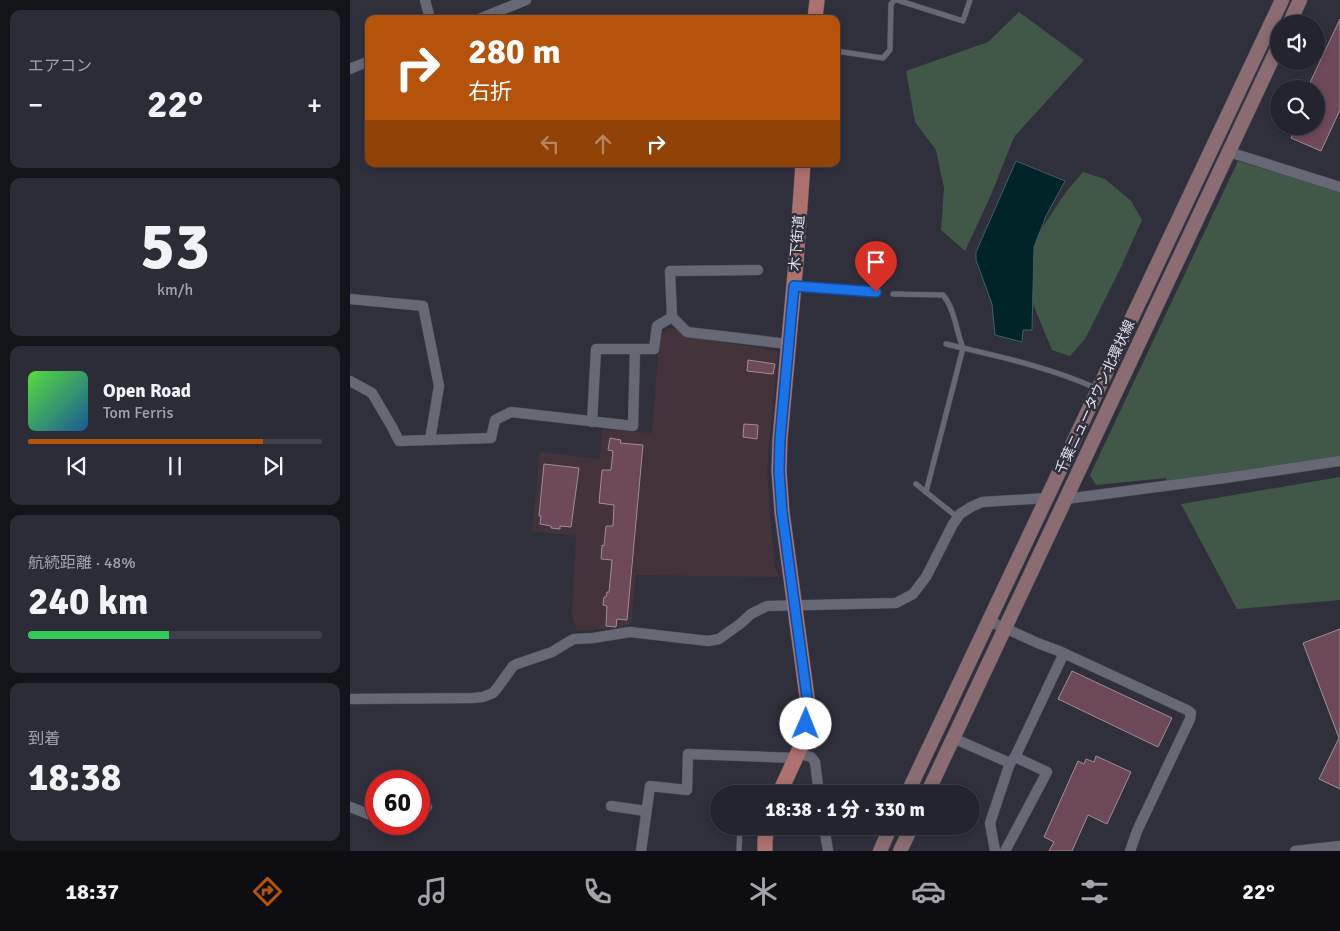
<!DOCTYPE html>
<html lang="ja">
<head>
<meta charset="utf-8">
<style>
	body { margin:0; font-family:Signika,"Noto Sans JP",sans-serif; background:#2b2c35; color:#f1f3f6; height:100vh; display:flex; flex-direction:column; font-size:19px; white-space:nowrap }
	* { box-sizing:border-box; margin:0 }
	p { font-size:16px; color:#a3a4aa }
	.icon { flex:none; width:28px; height:28px; fill:none; stroke:currentColor; stroke-width:2; stroke-linecap:round; stroke-linejoin:round }
	.map { position:relative; flex:1; overflow:hidden }
	.drawer { display:flex; flex-direction:column; gap:10px; padding:10px; background:#131419; width:350px }
	.drawer>* { flex:none }
	.hud { position:absolute; left:15px; top:15px; width:475px; height:152px; border-radius:10px; box-shadow:0 2px 8px #0003,0 0 0 1px #404149; background:#b45309; color:#fff; overflow:hidden }
	.controls { position:absolute; left:920px; top:15px; display:grid; gap:10px }
	.controls a { display:grid; place-items:center; width:55px; height:55px; border-radius:50%; background:#23242d; box-shadow:0 2px 8px #0003,0 0 0 1px #404149; font-size:25px }
	.speed { position:absolute; left:15px; top:770px; display:flex; gap:10px; font-size:25px; font-weight:700; text-align:center }
	.speed>* { display:grid; place-content:center; width:65px; height:65px; border-radius:50%; background:#23242d; box-shadow:0 2px 8px #0003,0 0 0 1px #404149; line-height:1 }
	.speed .limit { border:8px solid #d22; background:#fff; color:#111 }
	.pin { position:absolute; display:grid; place-items:center; width:42px; height:42px; color:#fff; margin:-51px -21px; border-radius:50% 50% 50% 0; rotate:-45deg; box-shadow:0 0 5px #0007 }
	.pin .icon { rotate:45deg }
	.me { position:absolute; width:55px; margin:-28px; rotate:1deg; stroke-linejoin:round; filter:drop-shadow(0 0 4px #0008) }
	.turn { display:flex; align-items:center; gap:18px; height:105px; padding:0 20px; font-size:22px }
	.turn .icon { width:65px; height:65px; stroke-width:2.5 }
	.turn b { display:block; font-size:35px; line-height:42px }
	.lanes { display:flex; align-items:center; height:48px; padding:0 20px; background:#0003; justify-content:center; gap:25px; direction:ltr }
	.lanes .off { opacity:.35 }
	.big { font-size:38px; font-weight:800; line-height:1.1 }
	.drawer .widget { flex:1; display:flex; flex-direction:column; justify-content:center; gap:8px; min-width:0; padding:0 18px; border-radius:10px; background:#2b2c35 }
	.drawer .dial { align-items:center; gap:0 }
	.dial b { font-size:65px; line-height:1 }
	.song { display:flex; align-items:center; gap:15px }
	.cover { width:60px; height:60px; border-radius:8px; background:linear-gradient(135deg,hsl(110 70% 55%),hsl(210 70% 35%)) }
	.played { height:5px; border-radius:2px; background:linear-gradient(90deg,#b45309 80%,#404149 80%) }
	.keys { display:flex; justify-content:space-around; direction:ltr }
	.heat { display:flex; justify-content:space-between; align-items:center; font-size:28px; direction:ltr }
	.charge { height:8px; border-radius:4px; background:linear-gradient(90deg,#34c759 48%,#404149 0) }
	.trip { position:absolute; left:360px; top:785px; width:270px; height:50px; border-radius:25px; background:#23242d; box-shadow:0 2px 8px #0003,0 0 0 1px #404149; font-weight:800; line-height:50px; text-align:center }
	.menu { display:flex; height:80px; justify-content:space-around; align-items:center; background:#0e0e12; color:#a3a4aa }
	.menu .icon { width:35px; height:35px }
	.menu .on { color:#b45309 }
	.menu b { font-size:22px; color:#f1f3f6 }
	main { display:flex; flex:1; min-height:0 }
	.map>svg:first-child { display:block }
	.education { fill:#45333c }
	.green { fill:#415849 }
	.water { fill:#002428; stroke:#445e63 }
	.building { fill:#6e4959; stroke:#9f8e95 }
	.lines { fill:none; stroke-linecap:round; stroke-linejoin:round }
	.lane-casing { stroke:#4c4d57; stroke-width:6 }
	.street-casing { stroke:#4c4d57; stroke-width:11 }
	.secondary-casing { stroke:#4c4d57; stroke-width:15 }
	.primary-casing { stroke:#4c4d57; stroke-width:16 }
	.lane { stroke:#666876; stroke-width:5 }
	.street { stroke:#666876; stroke-width:10 }
	.secondary { stroke:#8a6c72; stroke-width:14 }
	.primary { stroke:#ad716f; stroke-width:15 }
	.route-casing { stroke:#114b97; stroke-width:12 }
	.route { stroke:#1a73e8; stroke-width:9 }
	.labels { text-anchor:middle; dominant-baseline:central; stroke-width:5; stroke-linejoin:round; paint-order:stroke }
	.street-label { font-size:14px; fill:#e3e4ec; stroke:#2f303c }
</style>
</head>
<body>
<main>
<section class="drawer">
<div class="widget"><p>エアコン</p>
<div class="heat"><a>−</a><b class="big">22°</b><a>+</a></div>
</div>
<div class="widget dial"><b>53</b><p>km/h</p></div>
<div class="widget">
<div class="song"><i class="cover"></i><div><b>Open Road</b><p>Tom Ferris</p></div></div>
<div class="played"></div>
<div class="keys"><svg class="icon" aria-label="previous" viewBox="0 0 24 24"><path d="M18 5L8 12l10 7zM5 5v14"/></svg><svg class="icon" aria-label="pause" viewBox="0 0 24 24"><path d="M8 5v14M16 5v14"/></svg><svg class="icon" aria-label="next" viewBox="0 0 24 24"><path d="M6 5l10 7-10 7zM19 5v14"/></svg></div>
</div>
<div class="widget"><p>航続距離 · 48%</p><b class="big">240 km</b><div class="charge"></div></div>
<div class="widget"><p>到着</p><b class="big">18:38</b></div>
</section>
<div class="map">
<svg width="990" height="851" viewBox="0 0 990 851">
	<rect width="100%" height="100%" fill="#2f303c"/>
	<!-- education -->
	<path class="education" d="M318,328L328,329L333,336L428,351L417,468L420,515L425,567L429,577L286,575L281,623L275,627L227,631L222,615L226,536L182,531L190,452L250,459L252,429L302,433L310,332H316Z"/>
	<!-- green -->
	<g class="green">
		<path d="M669,12L734,60L664,137L641,195L615,251L591,230L594,188L586,150L565,122L556,71L638,42Z"/>
		<path d="M888,161L990,192V456L817,481L816,478L746,485L740,475Z"/>
		<path d="M733,172L755,179L781,201L792,220L771,267L735,339L720,356L702,350L683,304L674,255L716,192Z"/>
		<path d="M990,477V600L887,609L831,504Z"/>
	</g>
	<!-- water -->
	<path class="water" d="M666,161L715,181L696,216L684,247L682,330H673L672,342L645,335L642,304L626,260V252Z"/>
	<!-- building -->
	<g class="building">
		<path d="M990,19V110L971,151L941,138L947,126H966V89H957Z"/>
		<path d="M398,360L425,364L423,374L397,371Z"/>
		<path d="M394,424L408,425L407,439L393,437Z"/>
		<path d="M260,438L271,440L270,443L293,445L277,620L267,619L266,627L256,626L257,606L253,605L254,597H256L257,592H259L262,560L251,559L252,545L254,546L256,526H263L264,505L249,503L252,470H261L263,451L258,450Z"/>
		<path d="M194,464L229,468L221,527L210,526V529L201,528V526L190,524L191,516H189Z"/>
		<path d="M990,629V789L969,779L989,738L953,643Z"/>
		<path d="M722,671L822,718L808,747L708,699Z"/>
		<path d="M746,756L781,772L757,824L738,815L722,851H699L704,842L694,837L728,761L734,764L736,759L744,762Z"/>
	</g>
	<g class="lines">
		<!-- lane casing -->
		<g class="lane-casing">
			<g id="lane">
				<path d="M547,0L613,21L620,0"/>
				<path d="M486,51L533,58L540,50L541,4L545,0"/>
				<path d="M446,286L526,292"/>
				<path d="M543,294L593,295C605,309 606,331 613,348L576,492"/>
				<path d="M596,344C647,356 700,367 748,389"/>
				<path d="M566,484L607,517"/>
				<path d="M389,851L390,826"/>
			</g>
		</g>
		<!-- street casing -->
		<g class="street-casing">
			<g id="street">
				<path d="M75,0L80,19"/>
				<path d="M129,19L176,0"/>
				<path d="M0,69L19,61"/>
				<path d="M879,152L990,187"/>
				<path d="M0,299L73,306L89,386L80,440"/>
				<path d="M322,317L320,271L408,270"/>
				<path d="M0,381L22,393L42,427L49,441L141,438L145,420L161,412L283,426L285,350"/>
				<path d="M242,422L246,349H304L307,326L322,317L337,332L438,344"/>
				<path d="M716,499L875,478L990,461"/>
				<path d="M639,621L690,644L709,651L837,710L841,713L840,719L787,831L780,851"/>
				<path d="M0,699L123,698L133,697L143,693L148,687L163,666L167,664L202,652L220,641L224,639L243,638L280,632L358,641L369,639L390,624L401,614L417,606L546,603L563,594L576,577L603,524L610,514L621,507L632,502L697,498"/>
				<path d="M603,738L660,763"/>
				<path d="M447,753L461,757L465,762L469,794"/>
				<path d="M69,804L77,807"/>
				<path d="M261,806L296,811"/>
				<path d="M0,807L26,817"/>
				<path d="M474,826L478,851"/>
				<path d="M291,851L300,786L337,790L338,754L445,758"/>
				<path d="M645,851L640,823L660,763L665,757L714,653"/>
				<path d="M655,851L697,772L665,757"/>
				<path d="M945,851L990,846"/>
			</g>
		</g>
		<!-- secondary casing -->
		<g class="secondary-casing">
			<g id="secondary">
				<path d="M939,24L950,0"/>
				<path d="M557,794L932,0"/>
				<path d="M577,794L929,45"/>
				<path d="M530,851L541,826"/>
				<path d="M550,851L562,826"/>
			</g>
		</g>
		<!-- primary casing -->
		<g class="primary-casing">
			<g id="primary">
				<path d="M465,19L467,0"/>
				<path d="M429,794L452,744L456,724L457,697L432,512L429,471L430,439L446,262L453,164"/>
				<path d="M415,851V840L417,826"/>
			</g>
		</g>
		<!-- lane -->
		<use href="#lane" class="lane"/>
		<!-- street -->
		<use href="#street" class="street"/>
		<!-- secondary -->
		<use href="#secondary" class="secondary"/>
		<!-- primary -->
		<use href="#primary" class="primary"/>
	</g>
	<g class="lines">
		<!-- route casing -->
		<g class="route-casing">
			<path id="route" d="M456,724L457,697L432,512L429,471L430,439L444,286L526,292"/>
		</g>
		<!-- route -->
		<use href="#route" class="route"/>
	</g>
	<g class="labels">
		<!-- street labels -->
		<g class="street-label">
			<text transform="translate(447 243) rotate(-85)">木下街道</text>
			<text transform="translate(745 397) rotate(-65)">千葉ニュータウン北環状線</text>
		</g>
	</g>
</svg>
<div class="controls">
<a><svg class="icon" aria-label="sound" viewBox="0 0 24 24"><path d="M4 9h4l5-4v14l-5-4H4zM17 9q2 3 0 6"/></svg></a>
<a><svg class="icon" aria-label="search" viewBox="0 0 24 24"><circle cx="10" cy="10" r="6"/><path d="M15 15l6 6"/></svg></a>
</div>
<div class="speed"><div class="limit">60</div></div>
<div class="pin" style="left:526px;top:292px;background:#d93025"><svg class="icon" aria-label="arrive" viewBox="0 0 24 24"><path d="M6 21V4h12l-3 4 3 4H6"/></svg></div>
<svg class="me" style="left:456px;top:724px" viewBox="-20 -20 40 40"><circle r="19" fill="#fff"/><path d="M0-13L10 11 0 6-10 11z" fill="#1a73e8"/></svg>
<div class="trip">18:38 · 1 分 · 330 m</div>
<div class="hud">
<div class="turn"><svg class="icon" aria-label="right" viewBox="0 0 24 24"><path d="M7 20v-9h11M14 6l5 5-5 5"/></svg><div><b>280 m</b>右折</div></div>
<div class="lanes"><svg class="icon off" aria-label="left" viewBox="0 0 24 24"><path d="M17 20v-9H6M10 6l-5 5 5 5"/></svg><svg class="icon off" aria-label="ahead" viewBox="0 0 24 24"><path d="M12 20V5M6 11l6-6 6 6"/></svg><svg class="icon" aria-label="right" viewBox="0 0 24 24"><path d="M7 20v-9h11M14 6l5 5-5 5"/></svg></div>
</div>
</div>
</main>
<nav class="menu">
<b>18:37</b>
<svg class="icon on" aria-label="directions" viewBox="0 0 24 24"><path d="M12 3l9 9-9 9-9-9zM9 14v-3h6M13 9l2 2-2 2"/></svg>
<svg class="icon" aria-label="music" viewBox="0 0 24 24"><path d="M9 18V5l10-2v13"/><circle cx="6" cy="18" r="3"/><circle cx="16" cy="16" r="3"/></svg>
<svg class="icon" aria-label="phone" viewBox="0 0 24 24"><path d="M5 4h4l2 5-3 2q2 4 5 5l2-3 5 2v4C11 20 4 13 5 4z"/></svg>
<svg class="icon" aria-label="climate" viewBox="0 0 24 24"><path d="M12 3v18M4 7l16 10M4 17L20 7"/></svg>
<svg class="icon" aria-label="car" viewBox="0 0 24 24"><path d="M5 17H2v-5l4-1 3-4h7l3 4 3 1v5h-3M9 17h6M6 11h13"/><circle cx="7" cy="17" r="2"/><circle cx="17" cy="17" r="2"/></svg>
<svg class="icon" aria-label="filters" viewBox="0 0 24 24"><path d="M4 7h16M4 17h16"/><circle cx="9" cy="7" r="2"/><circle cx="15" cy="17" r="2"/></svg>
<b>22°</b>
</nav>
</body>
</html>
